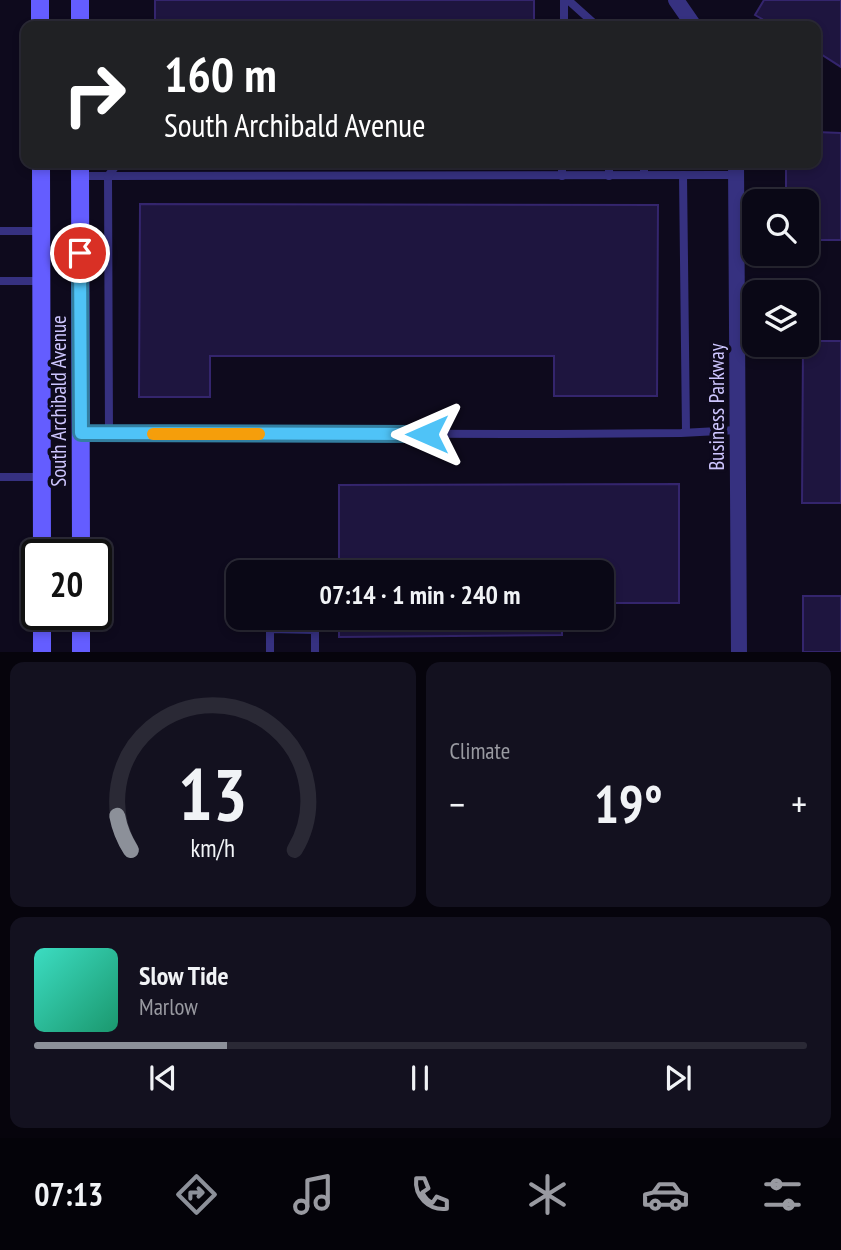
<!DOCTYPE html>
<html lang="en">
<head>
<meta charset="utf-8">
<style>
	body { margin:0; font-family:"PT Sans Narrow",sans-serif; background:#13111f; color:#f1f3f6; height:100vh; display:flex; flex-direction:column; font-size:26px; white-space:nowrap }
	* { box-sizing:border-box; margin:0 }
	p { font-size:23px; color:#999aa1 }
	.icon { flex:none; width:38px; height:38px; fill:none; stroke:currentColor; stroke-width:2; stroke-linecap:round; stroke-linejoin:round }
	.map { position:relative; height:652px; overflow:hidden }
	.sheet { display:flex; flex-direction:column; gap:10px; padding:10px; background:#06040c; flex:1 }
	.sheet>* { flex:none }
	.top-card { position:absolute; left:21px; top:21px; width:800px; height:147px; border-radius:14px; box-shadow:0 4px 10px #0003,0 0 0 2px #2a2935; background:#202124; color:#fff; overflow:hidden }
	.tools { position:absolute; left:742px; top:189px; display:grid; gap:14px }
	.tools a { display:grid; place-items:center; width:77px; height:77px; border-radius:14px; background:#0a0816; box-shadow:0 4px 10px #0003,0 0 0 2px #2a2935; font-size:35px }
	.speed { position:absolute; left:21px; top:539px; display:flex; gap:14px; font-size:35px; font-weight:700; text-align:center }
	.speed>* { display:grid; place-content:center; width:91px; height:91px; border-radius:50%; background:#0a0816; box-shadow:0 4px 10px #0003,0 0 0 2px #2a2935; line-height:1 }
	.speed .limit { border:4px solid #111; border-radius:10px; background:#fff; color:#111 }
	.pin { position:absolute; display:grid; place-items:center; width:60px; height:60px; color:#fff; margin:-30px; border:4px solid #fff; border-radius:50%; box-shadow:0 2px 7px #0007 }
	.me { position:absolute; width:77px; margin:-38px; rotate:270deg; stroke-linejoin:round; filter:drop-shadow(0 0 5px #0008) }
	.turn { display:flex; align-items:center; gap:24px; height:147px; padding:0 28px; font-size:32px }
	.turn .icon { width:91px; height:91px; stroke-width:2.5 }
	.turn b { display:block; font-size:49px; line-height:60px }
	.big { font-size:52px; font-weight:700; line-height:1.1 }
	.sheet .widget { flex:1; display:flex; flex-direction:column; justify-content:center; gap:10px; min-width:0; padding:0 24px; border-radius:14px; background:#13111f }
	.sheet .dial { align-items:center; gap:0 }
	.dial svg { height:182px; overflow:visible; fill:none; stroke:#2a2935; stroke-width:7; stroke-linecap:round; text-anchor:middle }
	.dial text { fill:#f1f3f6; stroke:none }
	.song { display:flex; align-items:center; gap:21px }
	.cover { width:84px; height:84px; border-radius:10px; background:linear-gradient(135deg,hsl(170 70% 55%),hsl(160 70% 35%)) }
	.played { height:7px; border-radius:4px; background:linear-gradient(90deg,#8c9099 25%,#2a2935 25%) }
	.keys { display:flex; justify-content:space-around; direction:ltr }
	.heat { display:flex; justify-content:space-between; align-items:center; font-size:38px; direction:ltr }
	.sheet .tiles { flex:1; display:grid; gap:10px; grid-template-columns:1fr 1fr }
	.widget:last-child { grid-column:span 2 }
	.trip { position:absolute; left:226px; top:560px; width:388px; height:70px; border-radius:14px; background:#0a0816; box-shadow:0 4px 10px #0003,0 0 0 2px #2a2935; font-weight:700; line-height:70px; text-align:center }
	.tab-bar { display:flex; height:112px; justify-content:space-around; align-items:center; background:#040309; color:#999aa1 }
	.tab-bar .icon { width:49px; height:49px }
	.tab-bar .active { color:#8c9099 }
	.tab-bar b { font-size:32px; color:#f1f3f6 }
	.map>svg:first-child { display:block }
	.building { fill:#1e153f; stroke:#34256d; stroke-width:2 }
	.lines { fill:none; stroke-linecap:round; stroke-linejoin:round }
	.lane { stroke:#363180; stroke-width:8 }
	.street { stroke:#363180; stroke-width:16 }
	.secondary { stroke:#645dff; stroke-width:18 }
	.route-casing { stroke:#337fa1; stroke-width:18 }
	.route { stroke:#4fc3f7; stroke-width:12 }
	.slow { stroke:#f59e0b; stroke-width:12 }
	.labels { text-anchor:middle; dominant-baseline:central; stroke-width:7; stroke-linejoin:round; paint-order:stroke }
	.street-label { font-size:21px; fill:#cec6ff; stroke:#0e0a1d }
</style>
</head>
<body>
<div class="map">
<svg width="841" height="652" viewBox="0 0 841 652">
	<rect width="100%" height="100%" fill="#0e0a1d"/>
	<!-- building -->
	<g class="building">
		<rect x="155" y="0" width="379" height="26"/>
		<path d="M764,0H841V67L816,51V26H774L755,15Z"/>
		<path d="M816,132L841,133V240H807V201H786V163H816Z"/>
		<path d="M140,204L658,205L657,396H554V356H210V397H139Z"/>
		<path d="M807,341H841V503H802L803,345H807Z"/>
		<path d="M679,484V603H602V572H339V485Z"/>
		<rect x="803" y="596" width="38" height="56"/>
		<path d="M339,618H562V635L339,637Z"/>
	</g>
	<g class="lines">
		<!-- lane -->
		<g class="lane">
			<path d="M568,0L597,26"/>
			<path d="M564,26V0"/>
			<path d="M644,175V163"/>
			<path d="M683,175L686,432"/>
			<path d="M81,176H108L109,433"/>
			<path d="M108,176L736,175"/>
			<path d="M108,176L118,163"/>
			<path d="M562,176V163"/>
			<path d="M609,176V163"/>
			<path d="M0,231H41"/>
			<path d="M0,281H41"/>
			<path d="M81,433L557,434L681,433L737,430"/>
			<path d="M0,477H41"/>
			<path d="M270,652V629L315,630V652"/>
		</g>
		<!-- street -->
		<g class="street">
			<path d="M676,0L694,26"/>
			<path d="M736,163L739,652"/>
		</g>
		<!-- secondary -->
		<g class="secondary">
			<path d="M40,0V26"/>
			<path d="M80,0V26"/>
			<path d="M41,163L42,555"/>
			<path d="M80,163L81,555"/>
			<path d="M42,614V652"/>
			<path d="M81,614V652"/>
		</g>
	</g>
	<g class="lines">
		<!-- route casing -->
		<g class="route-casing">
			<path id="route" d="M80,253L81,433L427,434"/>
		</g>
		<!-- route -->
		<use href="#route" class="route"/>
		<!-- slow -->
		<path class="slow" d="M153,434H259"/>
	</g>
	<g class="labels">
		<!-- street labels -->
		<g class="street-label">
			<text transform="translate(58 401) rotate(-90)">South Archibald Avenue</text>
			<text transform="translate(716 407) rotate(-90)">Business Parkway</text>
		</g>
	</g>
</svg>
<div class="tools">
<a><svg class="icon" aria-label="search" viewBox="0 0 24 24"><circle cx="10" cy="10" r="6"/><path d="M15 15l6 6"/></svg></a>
<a><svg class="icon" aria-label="layers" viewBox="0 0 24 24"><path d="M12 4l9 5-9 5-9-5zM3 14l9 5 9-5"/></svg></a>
</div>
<div class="speed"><div class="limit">20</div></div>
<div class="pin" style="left:80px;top:253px;background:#d93025"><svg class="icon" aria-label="arrive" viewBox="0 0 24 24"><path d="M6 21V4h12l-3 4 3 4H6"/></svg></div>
<svg class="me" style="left:427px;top:434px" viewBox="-20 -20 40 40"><path d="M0-17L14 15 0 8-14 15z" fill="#4fc3f7" stroke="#fff" stroke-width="4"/></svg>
<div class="trip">07:14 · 1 min · 240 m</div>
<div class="top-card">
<div class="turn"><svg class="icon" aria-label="right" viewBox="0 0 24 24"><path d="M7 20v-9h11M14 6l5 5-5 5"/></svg><div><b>160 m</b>South Archibald Avenue</div></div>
</div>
</div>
<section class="sheet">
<div class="tiles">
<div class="widget dial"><svg viewBox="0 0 100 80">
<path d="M14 69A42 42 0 1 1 86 69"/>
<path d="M14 69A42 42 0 0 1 8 54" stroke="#8c9099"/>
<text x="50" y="56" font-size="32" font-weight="700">13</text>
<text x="50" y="72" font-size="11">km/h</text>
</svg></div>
<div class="widget"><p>Climate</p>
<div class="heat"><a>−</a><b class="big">19°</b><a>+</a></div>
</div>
<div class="widget">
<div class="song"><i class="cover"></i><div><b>Slow Tide</b><p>Marlow</p></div></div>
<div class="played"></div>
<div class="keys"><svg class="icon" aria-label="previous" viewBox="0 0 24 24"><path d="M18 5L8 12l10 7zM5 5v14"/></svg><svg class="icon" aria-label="pause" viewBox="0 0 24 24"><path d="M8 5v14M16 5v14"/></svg><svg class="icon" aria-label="next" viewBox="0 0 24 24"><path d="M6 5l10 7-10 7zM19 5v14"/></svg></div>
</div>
</div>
</section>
<nav class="tab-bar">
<b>07:13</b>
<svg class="icon active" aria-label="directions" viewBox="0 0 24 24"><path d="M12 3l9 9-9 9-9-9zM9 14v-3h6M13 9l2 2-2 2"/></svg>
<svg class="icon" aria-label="music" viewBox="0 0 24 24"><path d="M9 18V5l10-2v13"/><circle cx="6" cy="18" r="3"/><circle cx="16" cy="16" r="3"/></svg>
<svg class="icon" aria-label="phone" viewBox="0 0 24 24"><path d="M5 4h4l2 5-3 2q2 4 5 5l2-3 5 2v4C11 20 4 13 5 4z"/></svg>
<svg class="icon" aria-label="climate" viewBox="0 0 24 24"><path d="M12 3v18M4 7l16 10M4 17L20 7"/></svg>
<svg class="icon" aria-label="car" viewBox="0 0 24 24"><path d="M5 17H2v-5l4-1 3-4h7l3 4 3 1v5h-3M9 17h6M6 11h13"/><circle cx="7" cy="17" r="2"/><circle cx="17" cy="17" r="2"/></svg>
<svg class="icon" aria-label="filters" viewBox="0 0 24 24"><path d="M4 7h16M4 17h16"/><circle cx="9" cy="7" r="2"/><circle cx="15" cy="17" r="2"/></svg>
</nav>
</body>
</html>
